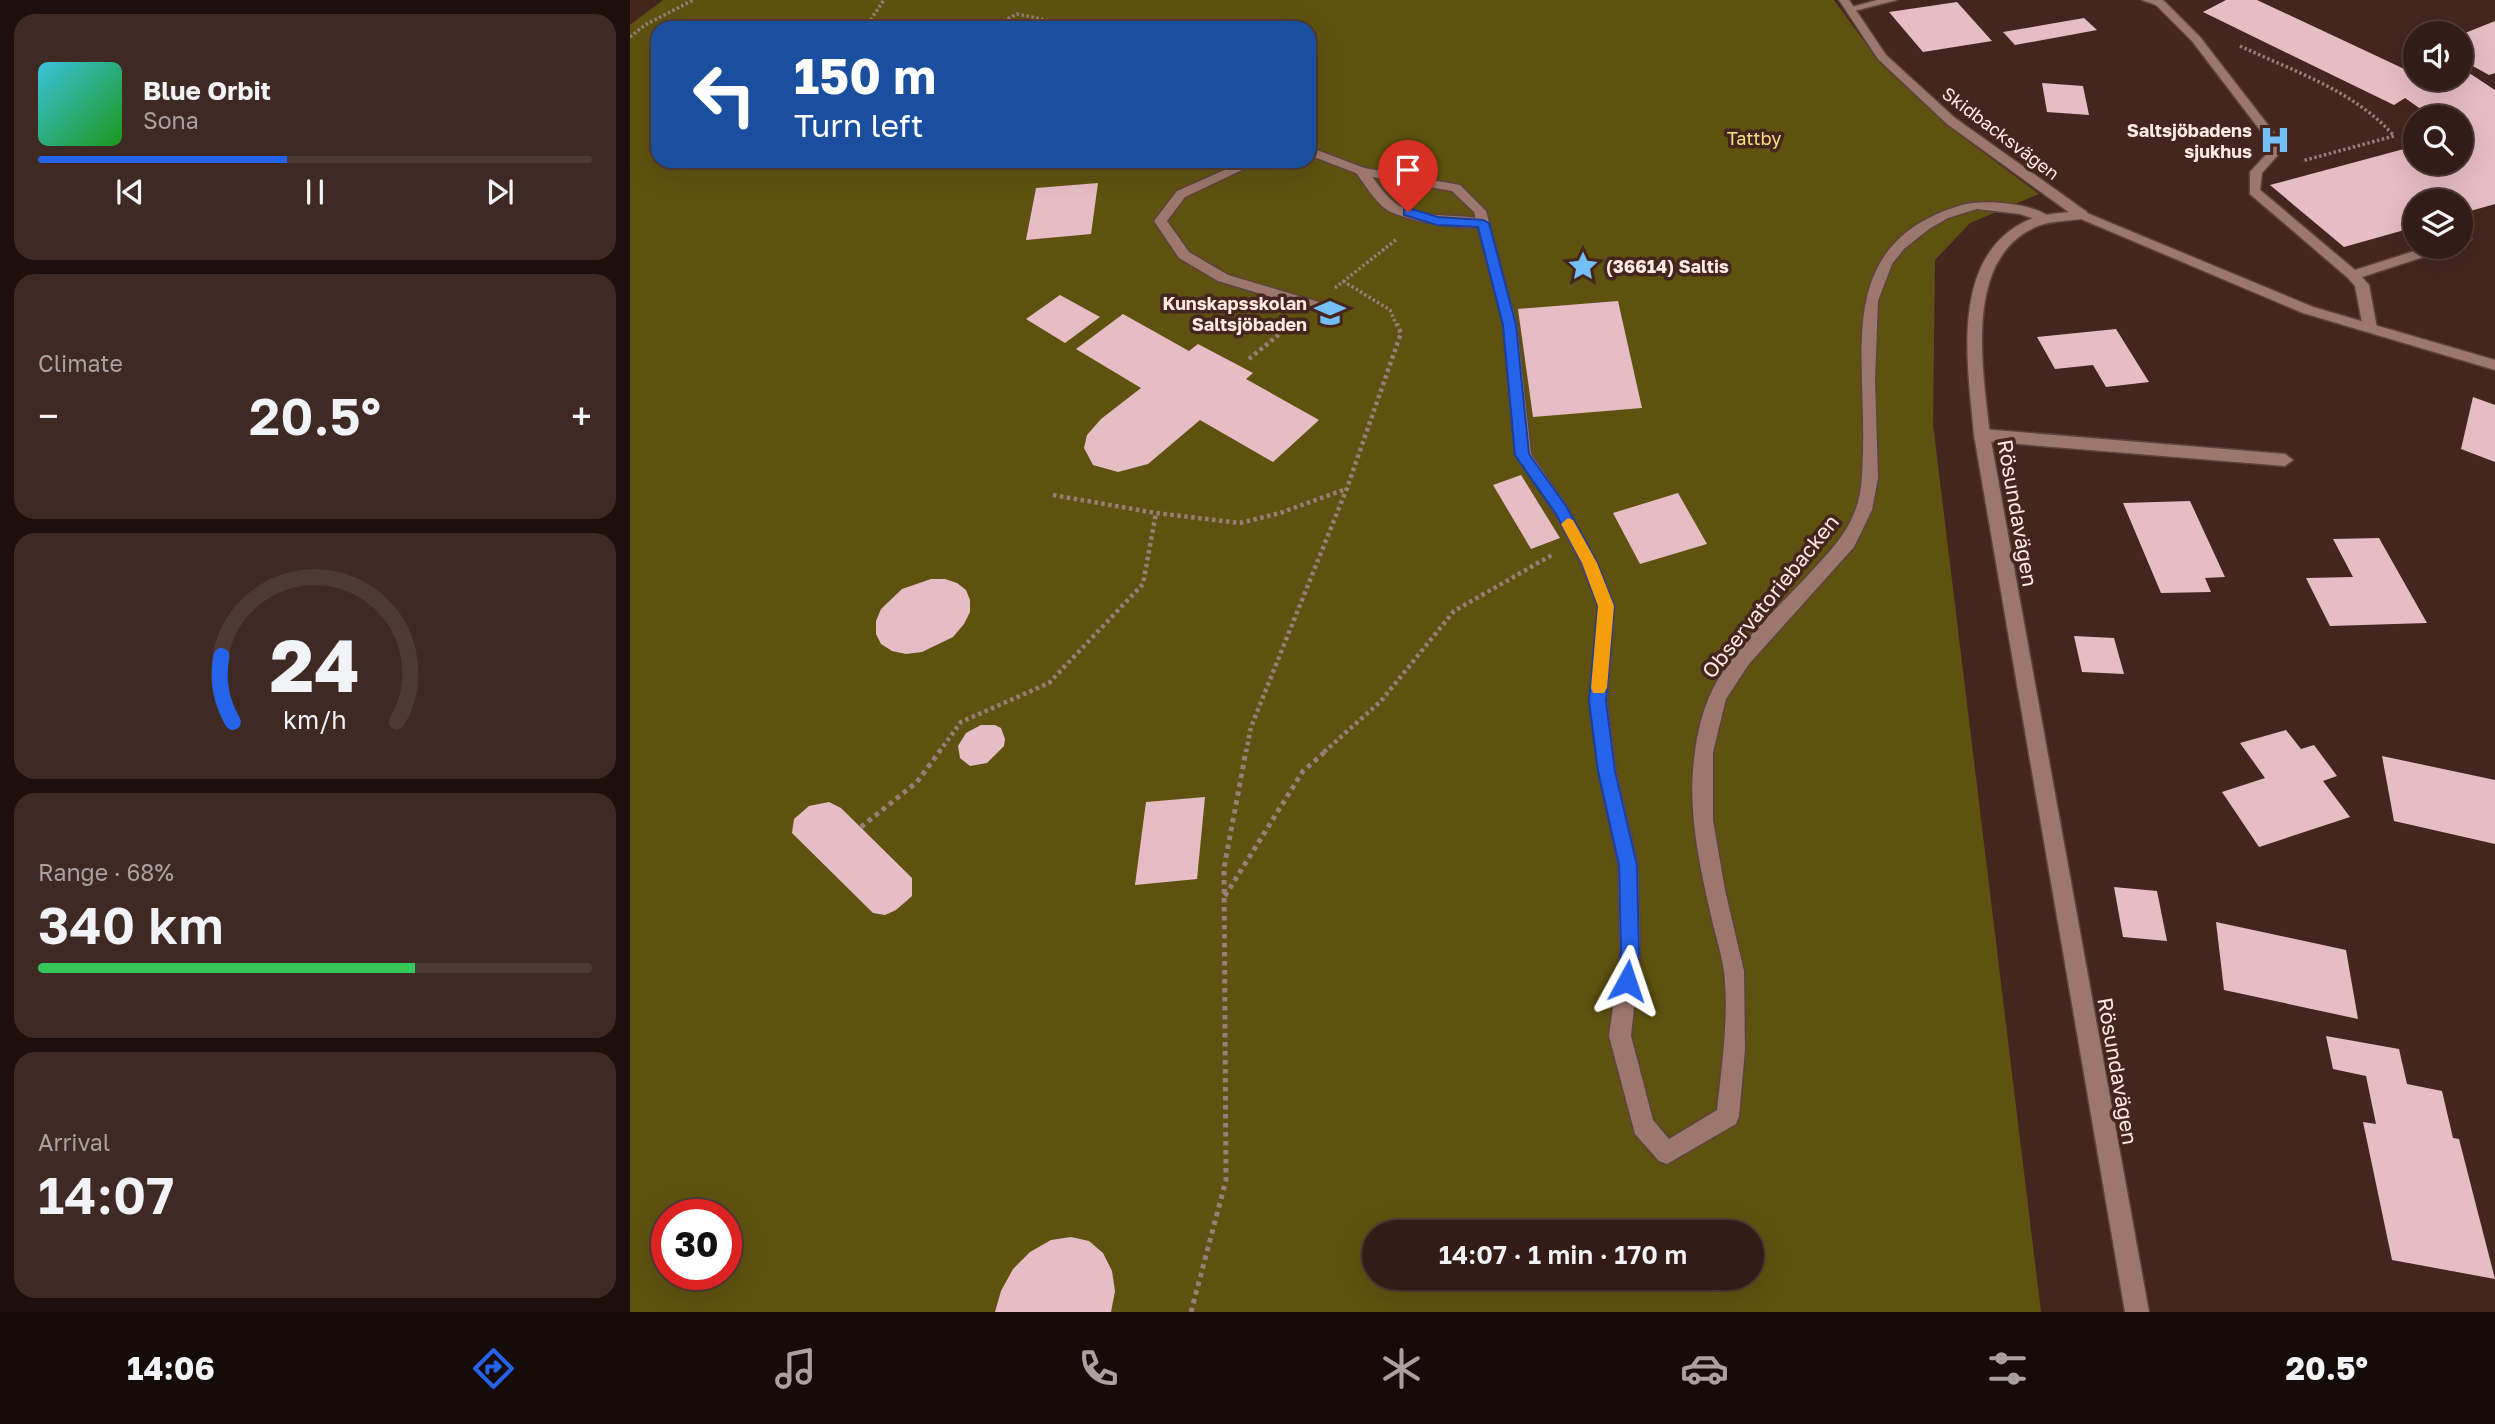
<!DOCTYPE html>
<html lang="en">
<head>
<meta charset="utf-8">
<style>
	body { margin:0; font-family:"Golos Text",sans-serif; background:#3f2923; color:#f1f3f6; height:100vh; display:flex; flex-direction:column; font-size:26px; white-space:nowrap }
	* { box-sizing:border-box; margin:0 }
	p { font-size:23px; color:#a9a1a1 }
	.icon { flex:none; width:38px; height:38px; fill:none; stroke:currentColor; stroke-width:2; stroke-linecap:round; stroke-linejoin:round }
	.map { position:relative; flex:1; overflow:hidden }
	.sheet { display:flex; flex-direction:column; gap:14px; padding:14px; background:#1d0f0c; width:630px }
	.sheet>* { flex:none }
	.hud { position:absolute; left:21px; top:21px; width:665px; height:147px; border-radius:21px; box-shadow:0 7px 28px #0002,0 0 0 2px #4e3a35; background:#1a4fa0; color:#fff; overflow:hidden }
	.buttons { position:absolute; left:1773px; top:21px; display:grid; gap:14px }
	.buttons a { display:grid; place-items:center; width:70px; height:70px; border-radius:50%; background:#341c16; box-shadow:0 7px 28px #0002,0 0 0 2px #4e3a35; font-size:35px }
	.speed { position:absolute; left:21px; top:1199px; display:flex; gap:14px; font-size:35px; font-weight:700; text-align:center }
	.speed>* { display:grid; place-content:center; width:91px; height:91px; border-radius:50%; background:#341c16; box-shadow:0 7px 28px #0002,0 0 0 2px #4e3a35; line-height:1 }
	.speed .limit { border:10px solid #d22; background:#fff; color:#111 }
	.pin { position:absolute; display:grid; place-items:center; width:60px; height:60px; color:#fff; margin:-72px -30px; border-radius:50% 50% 50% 0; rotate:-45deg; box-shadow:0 0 7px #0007 }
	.pin .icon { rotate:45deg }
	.me { position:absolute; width:77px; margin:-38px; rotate:5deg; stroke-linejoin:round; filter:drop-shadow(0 0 5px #0008) }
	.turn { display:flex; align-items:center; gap:24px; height:147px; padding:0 28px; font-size:32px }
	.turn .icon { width:91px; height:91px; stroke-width:2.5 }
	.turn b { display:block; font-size:49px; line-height:60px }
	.big { font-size:52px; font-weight:600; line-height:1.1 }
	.sheet .tile { flex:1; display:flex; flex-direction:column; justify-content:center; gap:10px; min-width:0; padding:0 24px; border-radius:21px; background:#3f2923 }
	.sheet .dial { align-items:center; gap:0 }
	.dial svg { height:182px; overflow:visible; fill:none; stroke:#4e3a35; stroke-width:7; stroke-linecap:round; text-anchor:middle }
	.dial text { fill:#f1f3f6; stroke:none }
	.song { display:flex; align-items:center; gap:21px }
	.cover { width:84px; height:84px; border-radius:10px; background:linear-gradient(135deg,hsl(190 70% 55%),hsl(120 70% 35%)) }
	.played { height:7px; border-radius:4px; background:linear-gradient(90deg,#2563eb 45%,#4e3a35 45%) }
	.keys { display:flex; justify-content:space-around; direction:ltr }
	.heat { display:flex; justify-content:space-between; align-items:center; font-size:38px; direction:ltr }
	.charge { height:10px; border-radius:5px; background:linear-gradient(90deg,#34c759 68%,#4e3a35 0) }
	.trip { position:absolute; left:732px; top:1220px; width:402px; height:70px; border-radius:35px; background:#341c16; box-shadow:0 7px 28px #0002,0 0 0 2px #4e3a35; font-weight:600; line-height:70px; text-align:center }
	.dock { display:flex; height:112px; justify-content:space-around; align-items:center; background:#150b09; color:#a9a1a1 }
	.dock .icon { width:49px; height:49px }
	.dock .active { color:#2563eb }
	.dock b { font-size:32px; color:#f1f3f6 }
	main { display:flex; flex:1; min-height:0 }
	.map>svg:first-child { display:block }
	.green { fill:#5f5210; fill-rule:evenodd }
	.building { fill:#e6bdc5 }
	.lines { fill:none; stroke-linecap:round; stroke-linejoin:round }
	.service-casing { stroke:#5d433c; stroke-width:3 }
	.minor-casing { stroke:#5d433c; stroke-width:3 }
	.tertiary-casing { stroke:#5d433c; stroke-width:3 }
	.path-far2 { stroke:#987e77; stroke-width:3.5; stroke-dasharray:2.5 2.5; stroke-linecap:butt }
	.path-far1 { stroke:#987e77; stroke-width:4.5; stroke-dasharray:3.5 3.5; stroke-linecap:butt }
	.path { stroke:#987e77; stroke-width:5; stroke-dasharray:4.5 4.5; stroke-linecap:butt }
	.service { fill:#9c776e; fill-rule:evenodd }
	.minor { fill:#9c776e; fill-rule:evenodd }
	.tertiary { fill:#9c776e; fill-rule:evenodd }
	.route { fill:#2563eb; stroke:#184099; stroke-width:2 }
	.slow { fill:#f59e0b }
	.labels { text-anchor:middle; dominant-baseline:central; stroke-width:7; stroke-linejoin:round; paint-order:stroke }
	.far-poi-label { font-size:18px; font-weight:bold; fill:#ffeae4; stroke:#45261e; text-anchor:end }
	.far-street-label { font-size:18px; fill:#ffeae4; stroke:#45261e }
	.far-park-label { font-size:18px; fill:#f7e182; stroke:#45261e }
	.street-label { font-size:21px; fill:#ffeae4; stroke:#45261e }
</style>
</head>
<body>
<main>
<section class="sheet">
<div class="tile">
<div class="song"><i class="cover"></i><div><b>Blue Orbit</b><p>Sona</p></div></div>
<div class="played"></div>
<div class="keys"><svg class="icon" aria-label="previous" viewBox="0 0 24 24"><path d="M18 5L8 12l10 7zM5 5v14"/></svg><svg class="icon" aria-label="pause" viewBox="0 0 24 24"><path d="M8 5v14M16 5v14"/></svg><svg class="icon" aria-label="next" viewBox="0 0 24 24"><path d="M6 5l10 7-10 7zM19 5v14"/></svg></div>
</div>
<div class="tile"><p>Climate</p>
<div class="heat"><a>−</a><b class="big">20.5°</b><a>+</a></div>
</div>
<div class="tile dial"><svg viewBox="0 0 100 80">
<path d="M14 69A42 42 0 1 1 86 69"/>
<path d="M14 69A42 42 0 0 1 9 40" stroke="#2563eb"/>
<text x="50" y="56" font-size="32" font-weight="700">24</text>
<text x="50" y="72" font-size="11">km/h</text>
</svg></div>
<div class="tile"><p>Range · 68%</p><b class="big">340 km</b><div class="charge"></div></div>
<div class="tile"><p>Arrival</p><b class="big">14:07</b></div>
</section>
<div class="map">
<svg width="1865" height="1312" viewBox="0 0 1865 1312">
	<rect width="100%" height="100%" fill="#45261e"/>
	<!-- green -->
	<path class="green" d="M33,0H1204L1250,63L1319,127L1409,194L1340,223L1305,260L1303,424L1411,1312H0V25ZM28,28H679V161H28ZM37,1214H96V1274H37ZM744,1232H1122V1278H744Z"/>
	<!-- building -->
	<g class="building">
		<path d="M1596,0H1627L1785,74V79H1830V67L1865,90V204L1830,214V201H1785V227L1714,247L1640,185L1785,146V163H1830V117H1802L1775,98L1764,105L1573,12Z"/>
		<path d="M1327,2L1362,41L1293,52L1259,12Z"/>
		<path d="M1454,18L1467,30L1385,45L1373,32Z"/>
		<path d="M1865,21V73L1859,75L1830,59V35Z"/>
		<path d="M1412,83L1453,86L1459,115L1417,112Z"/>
		<path d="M468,183L461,234L396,240L406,188Z"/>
		<path d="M430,295L470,317L435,343L396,319Z"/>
		<path d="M988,301L1012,408L903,417L888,309Z"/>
		<path d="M493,314L559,351L568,344L623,373L616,379L689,420L643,462L570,420L518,464L488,472L463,465L454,448L457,435L471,419L511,388L446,349Z"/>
		<path d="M1486,329L1519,382L1476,387L1463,365L1425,369L1407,337Z"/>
		<path d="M1843,397L1865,405V462L1831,449Z"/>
		<path d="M891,475L930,538L901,549L863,485Z"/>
		<path d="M1048,493L1077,544L1010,564L983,513Z"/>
		<path d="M1560,501L1595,577L1575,578L1581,592L1531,593L1493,503Z"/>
		<path d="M1749,538L1797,623L1700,626L1676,578L1723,577L1703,539Z"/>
		<path d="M301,579H315L327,583L336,590L340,600V612L334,624L323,637L292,652L276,654L262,651L251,644L246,634V621L251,609L272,589Z"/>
		<path d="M1444,636L1484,638L1494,674L1452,672Z"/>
		<path d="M351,725H365L371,728L375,739L374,746L357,763L340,766L330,758L328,746L336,733Z"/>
		<path d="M1656,730L1671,749L1684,745L1707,776L1693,781L1720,817L1629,847L1592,792L1635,778L1610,743Z"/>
		<path d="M1752,756L1865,780V844L1764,821Z"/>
		<path d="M575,797L567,879L505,885L516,802Z"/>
		<path d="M199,802L211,808L282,878V896L266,910L255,915L243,913L162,833L164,819L179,806Z"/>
		<path d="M1484,887L1527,891L1537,941L1493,937Z"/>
		<path d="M1586,922L1716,950L1728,1019L1594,990Z"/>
		<path d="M1696,1036L1769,1049L1777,1084L1812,1091L1823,1138L1829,1139L1865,1279L1762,1260L1733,1122L1746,1124L1736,1076L1703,1069Z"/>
		<path d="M441,1237L459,1241L473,1253L482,1271L485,1291L481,1312H365L371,1291L383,1269L400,1252L421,1240Z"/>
	</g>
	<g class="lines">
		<!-- service casing -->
		<g class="service-casing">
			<g id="service">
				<path d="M1247,0H1267L1220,12L1215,9Z"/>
				<path d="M1512,0H1533L1570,37L1655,147L1632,173L1630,190L1725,270L1797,247H1816L1815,250L1732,277L1739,285L1747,328L1745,331H1735L1733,328L1725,286L1718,278L1620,194V172L1643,147L1562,41L1526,5Z"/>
				<path d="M731,167L735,168C745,179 753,193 764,202C786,222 846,211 860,223C846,235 773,220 757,210C745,202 733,182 725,171Z"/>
				<path d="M1835,235L1842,239L1830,244V236Z"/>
				<path d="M1352,429L1655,454L1663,460L1655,466L1352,441L1344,435Z"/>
			</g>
		</g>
		<!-- minor casing -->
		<g class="minor-casing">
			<g id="minor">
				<path d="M1209,0H1219L1256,55L1325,118L1457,212V218H1447L1317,124L1248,59Z"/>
				<path d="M679,147L734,168L830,185L856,211L887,325L901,454L937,506L967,563L984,606L977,701L986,771L1008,865L1010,954L1001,1036L1023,1120L1039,1139L1087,1110C1092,1065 1099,1016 1094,971C1091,951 1084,931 1080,911C1068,860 1057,804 1065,752C1067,734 1073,709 1081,693C1102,648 1146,610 1180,573C1197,554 1216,536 1225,511C1233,492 1232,470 1233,451C1236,348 1204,243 1332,205C1354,199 1405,203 1422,219L1416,223L1390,214L1347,209L1318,218L1299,229L1274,249L1262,264L1248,301L1245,380L1248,478L1242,510L1224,547L1119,664L1096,699L1083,752V820L1095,890L1114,971L1115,1050L1109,1116L1106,1124L1037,1164L1029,1161L1005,1134L979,1036L990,954L988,865L968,771L959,701L968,606L951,563L925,514L885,455L873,325L844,212L822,191L731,175L679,155Z"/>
				<path d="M615,161H631L555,197L537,221L559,252L598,275L689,302V308L684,310L588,281L549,258L524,221L547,191Z"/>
			</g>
		</g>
		<!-- tertiary casing -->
		<g class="tertiary-casing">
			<path id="tertiary" d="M1452,211L1683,307L1865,360V370L1673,313L1451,219C1437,221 1421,221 1408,226C1332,257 1353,371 1360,435L1519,1312H1495L1344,435C1338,367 1319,260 1394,222C1412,213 1433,213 1452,211Z"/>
		</g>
		<!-- path-far2 -->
		<g class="path-far2">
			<path d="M235,28L254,0"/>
			<path d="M360,28L387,14L456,28"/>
			<path d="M0,37L15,25L63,0"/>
			<path d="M1610,46C1663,71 1725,91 1764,136L1672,161"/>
			<path d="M713,281L760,310L767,326"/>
			<path d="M705,288L767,239"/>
		</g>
		<!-- path-far1 -->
		<g class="path-far1">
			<path d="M619,359L658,327"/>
			<path d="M423,495L526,513L610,523L650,513L716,489"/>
			<path d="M309,752L331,722L419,683L513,584L526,513"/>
			<path d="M616,752L621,727L717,488L771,333L767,324"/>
			<path d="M694,752L751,701L824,611L922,555"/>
		</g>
		<!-- path -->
		<g class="path">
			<path d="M231,827L287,782L310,751"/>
			<path d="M595,896L673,771L696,751"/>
			<path d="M561,1312L596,1180L594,868L616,751"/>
		</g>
		<!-- service -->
		<use href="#service" class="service"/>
		<!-- minor -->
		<use href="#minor" class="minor"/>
		<!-- tertiary -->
		<use href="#tertiary" class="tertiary"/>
	</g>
	<!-- route -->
	<path class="route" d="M778,208L808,217L853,220L859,223L886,325L899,454L936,506L967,563L984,606L976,701L985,771L1007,865L1009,954L1004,988L997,991L990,988L987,981L991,954L989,865L968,771L959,701L968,606L952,563L926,514L885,455L873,325L848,227L807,225L774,215V209Z"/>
	<!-- slow -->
	<path class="slow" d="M938,518L943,520L967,563L984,606L977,688L974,693H963L961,688L968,606L952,563L931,524Z"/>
	<!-- icons -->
	<defs>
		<g id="hospital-bare" transform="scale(2.415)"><path d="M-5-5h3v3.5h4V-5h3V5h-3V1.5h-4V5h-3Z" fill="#74c0f6" stroke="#45261e" stroke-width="2.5" paint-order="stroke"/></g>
		<g id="sight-bare" transform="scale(2.415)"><path d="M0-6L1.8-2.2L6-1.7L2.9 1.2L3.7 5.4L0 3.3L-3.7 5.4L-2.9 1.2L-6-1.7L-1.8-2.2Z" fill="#74c0f6" stroke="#45261e" stroke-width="2.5" paint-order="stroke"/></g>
		<g id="school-bare" transform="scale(2.415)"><path d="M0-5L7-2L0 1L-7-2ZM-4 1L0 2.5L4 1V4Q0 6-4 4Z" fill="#74c0f6" stroke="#45261e" stroke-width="2.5" paint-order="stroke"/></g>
	</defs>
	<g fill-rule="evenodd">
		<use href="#hospital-bare" x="1645" y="140"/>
		<use href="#sight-bare" x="953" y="266"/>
		<use href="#school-bare" x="700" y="313"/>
	</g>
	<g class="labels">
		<!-- far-poi labels -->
		<g class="far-poi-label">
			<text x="1622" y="130">Saltsjöbadens<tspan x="1622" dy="21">sjukhus</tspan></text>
			<text x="976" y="266" text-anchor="start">(36614) Saltis</text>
			<text x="677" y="303">Kunskapsskolan<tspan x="677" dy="21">Saltsjöbaden</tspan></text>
		</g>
		<!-- far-street labels -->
		<g class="far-street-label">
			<text transform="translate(1371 133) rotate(37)">Skidbacksvägen</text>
		</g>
		<!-- far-park labels -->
		<g class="far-park-label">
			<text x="1124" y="138">Tattby</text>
		</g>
		<!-- street labels -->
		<g class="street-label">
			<text transform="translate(1388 513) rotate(80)">Rösundavägen</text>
			<text transform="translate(1140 596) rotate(-51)">Observatoriebacken</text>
			<text transform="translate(1488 1071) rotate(80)">Rösundavägen</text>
		</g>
	</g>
</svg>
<div class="buttons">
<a><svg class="icon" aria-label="sound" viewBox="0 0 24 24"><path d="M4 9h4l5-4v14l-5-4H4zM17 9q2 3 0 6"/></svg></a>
<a><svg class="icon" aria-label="search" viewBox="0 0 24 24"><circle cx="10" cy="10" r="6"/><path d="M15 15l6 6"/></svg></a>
<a><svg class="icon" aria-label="layers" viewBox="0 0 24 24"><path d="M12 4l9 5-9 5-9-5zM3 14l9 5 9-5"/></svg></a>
</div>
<div class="speed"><div class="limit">30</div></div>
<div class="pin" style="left:778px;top:212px;background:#d93025"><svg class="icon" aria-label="arrive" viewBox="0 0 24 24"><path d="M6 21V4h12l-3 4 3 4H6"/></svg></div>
<svg class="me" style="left:997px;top:981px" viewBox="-20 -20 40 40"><path d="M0-17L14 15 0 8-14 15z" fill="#2563eb" stroke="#fff" stroke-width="4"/></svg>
<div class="trip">14:07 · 1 min · 170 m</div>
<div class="hud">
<div class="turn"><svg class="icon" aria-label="left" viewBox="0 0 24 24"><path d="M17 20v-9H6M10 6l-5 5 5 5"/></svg><div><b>150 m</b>Turn left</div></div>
</div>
</div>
</main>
<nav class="dock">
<b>14:06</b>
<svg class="icon active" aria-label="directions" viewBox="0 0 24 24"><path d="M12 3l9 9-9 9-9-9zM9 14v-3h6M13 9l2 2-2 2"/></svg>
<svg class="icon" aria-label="music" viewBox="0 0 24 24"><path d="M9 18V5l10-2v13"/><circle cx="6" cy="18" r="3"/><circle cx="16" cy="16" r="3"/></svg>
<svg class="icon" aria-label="phone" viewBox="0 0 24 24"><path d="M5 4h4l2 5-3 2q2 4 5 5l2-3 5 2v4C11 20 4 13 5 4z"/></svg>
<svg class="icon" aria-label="climate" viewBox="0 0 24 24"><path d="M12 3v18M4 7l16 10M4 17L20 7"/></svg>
<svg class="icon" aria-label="car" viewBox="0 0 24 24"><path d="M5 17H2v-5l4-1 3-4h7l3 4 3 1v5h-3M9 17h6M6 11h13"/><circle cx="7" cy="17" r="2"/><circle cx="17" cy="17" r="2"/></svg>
<svg class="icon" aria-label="filters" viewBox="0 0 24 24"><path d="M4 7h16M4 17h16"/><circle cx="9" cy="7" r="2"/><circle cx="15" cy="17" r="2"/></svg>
<b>20.5°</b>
</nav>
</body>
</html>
